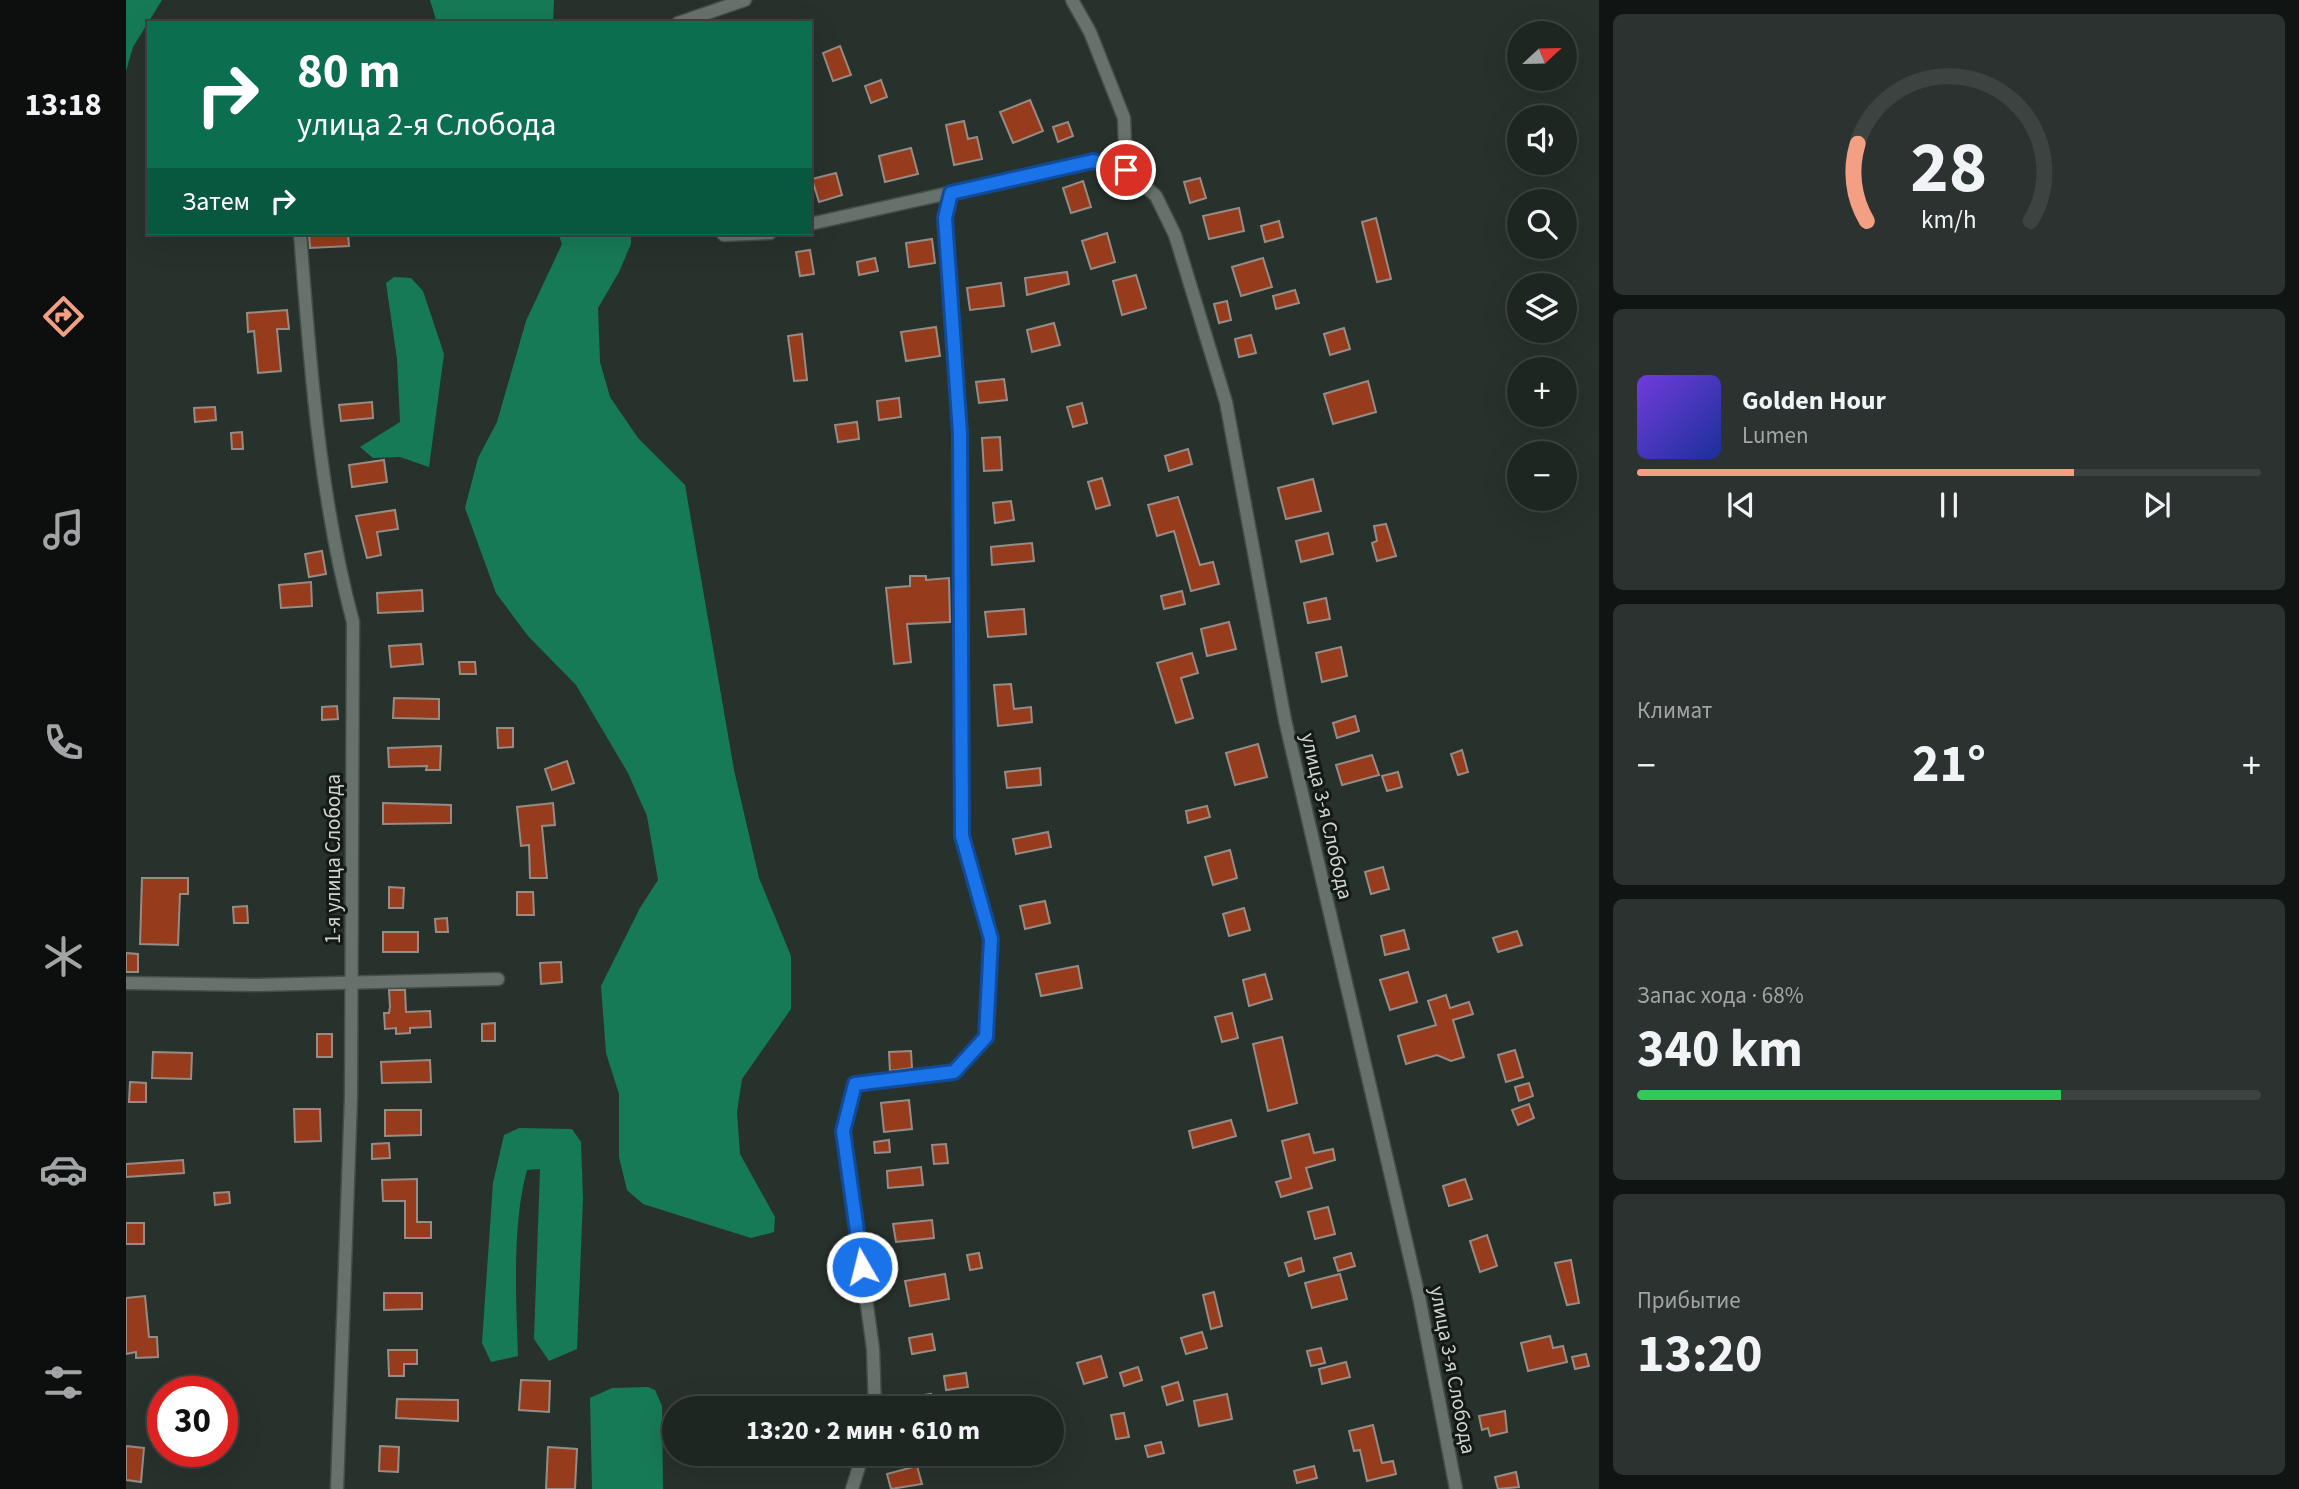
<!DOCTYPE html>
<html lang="ru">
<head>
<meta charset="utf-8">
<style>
	body { margin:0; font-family:"Source Sans 3",sans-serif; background:#2b322f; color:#f1f3f6; height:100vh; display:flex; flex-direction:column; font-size:26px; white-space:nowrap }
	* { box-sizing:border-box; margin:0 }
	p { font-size:23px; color:#a1a5a5 }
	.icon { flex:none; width:38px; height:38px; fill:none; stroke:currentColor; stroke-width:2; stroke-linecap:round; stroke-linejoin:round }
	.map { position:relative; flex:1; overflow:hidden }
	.drawer { display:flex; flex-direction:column; gap:14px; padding:14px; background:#101513; width:700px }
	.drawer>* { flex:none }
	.hud { position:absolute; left:21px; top:21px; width:665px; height:214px; border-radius:0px; box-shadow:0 7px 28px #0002,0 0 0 2px #3c4340; background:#0b6e4f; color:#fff; overflow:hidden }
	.needle { width:46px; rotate:68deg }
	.tools { position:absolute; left:1381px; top:21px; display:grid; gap:14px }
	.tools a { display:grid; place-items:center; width:70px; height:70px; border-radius:50%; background:#1e2622; box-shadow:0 7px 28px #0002,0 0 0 2px #3c4340; font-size:35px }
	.speed { position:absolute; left:21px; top:1376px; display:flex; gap:14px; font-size:35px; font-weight:700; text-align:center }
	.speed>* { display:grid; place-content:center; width:91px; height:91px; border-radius:50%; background:#1e2622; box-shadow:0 7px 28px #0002,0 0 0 2px #3c4340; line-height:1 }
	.speed .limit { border:10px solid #d22; background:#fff; color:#111 }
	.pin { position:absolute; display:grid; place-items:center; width:60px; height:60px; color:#fff; margin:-30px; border:4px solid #fff; border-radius:50%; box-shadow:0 2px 7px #0007 }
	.me { position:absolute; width:77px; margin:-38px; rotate:352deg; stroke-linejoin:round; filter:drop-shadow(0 0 5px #0008) }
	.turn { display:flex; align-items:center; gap:24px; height:147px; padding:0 35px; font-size:32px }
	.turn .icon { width:91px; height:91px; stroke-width:2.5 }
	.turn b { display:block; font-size:49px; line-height:60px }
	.then { display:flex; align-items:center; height:66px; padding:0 35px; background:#0003; gap:14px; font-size:26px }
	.big { font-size:52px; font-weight:700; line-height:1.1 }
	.drawer .widget { flex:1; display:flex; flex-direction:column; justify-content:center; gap:10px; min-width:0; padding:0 24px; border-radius:10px; background:#2b322f }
	.drawer .dial { align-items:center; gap:0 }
	.dial svg { height:182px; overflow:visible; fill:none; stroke:#3c4340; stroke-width:7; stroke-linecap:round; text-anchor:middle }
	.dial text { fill:#f1f3f6; stroke:none }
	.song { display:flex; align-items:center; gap:21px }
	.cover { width:84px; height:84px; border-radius:10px; background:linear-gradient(135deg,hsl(260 70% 55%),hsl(230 70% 35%)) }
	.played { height:7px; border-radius:4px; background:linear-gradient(90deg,#f39f84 70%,#3c4340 70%) }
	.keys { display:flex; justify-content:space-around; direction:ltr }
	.heat { display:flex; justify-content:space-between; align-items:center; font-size:38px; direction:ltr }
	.charge { height:10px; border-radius:5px; background:linear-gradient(90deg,#34c759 68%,#3c4340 0) }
	.trip { position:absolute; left:536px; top:1396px; width:402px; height:70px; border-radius:35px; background:#1e2622; box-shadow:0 7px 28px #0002,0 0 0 2px #3c4340; font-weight:700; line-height:70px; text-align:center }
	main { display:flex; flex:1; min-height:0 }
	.tabs { display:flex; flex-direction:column; width:126px; justify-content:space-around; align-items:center; background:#0c0f0e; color:#a1a5a5 }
	.tabs .icon { width:49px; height:49px }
	.tabs .active { color:#f39f84 }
	.tabs b { font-size:32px; color:#f1f3f6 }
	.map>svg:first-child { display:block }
	.forest { fill:#177a57 }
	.building { fill:#963c1c; stroke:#978b86; stroke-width:2 }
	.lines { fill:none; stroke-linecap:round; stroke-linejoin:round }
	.street-casing { stroke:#454e4a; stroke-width:15 }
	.street { stroke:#67726c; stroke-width:12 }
	.route-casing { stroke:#114b97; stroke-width:18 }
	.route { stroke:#1a73e8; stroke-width:12 }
	.labels { text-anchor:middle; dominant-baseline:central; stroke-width:6; stroke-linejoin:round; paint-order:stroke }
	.street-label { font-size:21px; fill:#ced4d1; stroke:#141916 }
</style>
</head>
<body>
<main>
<nav class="tabs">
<b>13:18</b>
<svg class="icon active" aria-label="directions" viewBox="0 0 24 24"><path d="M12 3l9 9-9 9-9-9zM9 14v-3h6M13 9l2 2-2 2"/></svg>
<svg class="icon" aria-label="music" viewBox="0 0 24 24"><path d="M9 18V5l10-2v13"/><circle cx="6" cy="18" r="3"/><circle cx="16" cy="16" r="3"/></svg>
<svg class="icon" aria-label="phone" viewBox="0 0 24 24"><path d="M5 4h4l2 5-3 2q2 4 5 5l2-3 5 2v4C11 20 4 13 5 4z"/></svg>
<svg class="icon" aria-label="climate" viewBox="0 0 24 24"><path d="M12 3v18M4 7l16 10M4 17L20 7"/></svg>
<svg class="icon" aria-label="car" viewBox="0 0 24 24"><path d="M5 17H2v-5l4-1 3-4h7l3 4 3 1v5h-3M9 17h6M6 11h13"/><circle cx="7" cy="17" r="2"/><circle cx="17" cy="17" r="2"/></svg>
<svg class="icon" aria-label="filters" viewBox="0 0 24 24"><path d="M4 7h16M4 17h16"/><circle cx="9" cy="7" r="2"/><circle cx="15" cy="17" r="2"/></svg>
</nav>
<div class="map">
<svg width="1473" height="1489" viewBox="0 0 1473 1489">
	<rect width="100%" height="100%" fill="#28322d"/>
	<!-- forest -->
	<g class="forest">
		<path d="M0,0H36L7,47L0,71Z"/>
		<path d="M304,0H428L427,23H311Z"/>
		<path d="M432,233H505V244L493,272L472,308L474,362L484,397L512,438L559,485L608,770L633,878L665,956V1009L616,1079L611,1112L614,1154L649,1217L648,1232L625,1238L517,1204L501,1190L493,1157V1094L480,1053L475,986L514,908L532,880L521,816L502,773L450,685L402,636L370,593L339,508L352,458L371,422L400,321L436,244Z"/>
		<path d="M268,277L285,278L297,291L318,354L303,467L274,457L247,458L234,447L274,422L271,359L260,283Z"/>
		<path d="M393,1128L446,1129L455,1142L457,1198L451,1349L423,1361L408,1339L414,1169L401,1170C386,1223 390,1300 392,1356L365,1362L356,1343L367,1183L378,1135Z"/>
		<path d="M522,1387L529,1390L536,1406L537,1489H466L464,1398L486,1388Z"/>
	</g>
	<!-- building -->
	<g class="building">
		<path d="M714,46L725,75L707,81L697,53Z"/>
		<path d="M755,80L761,97L745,103L739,86Z"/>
		<path d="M904,100L917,131L887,143L874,112Z"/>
		<path d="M838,121L842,139L851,137L856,159L828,165L820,125Z"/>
		<path d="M942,122L947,136L932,142L927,127Z"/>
		<path d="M785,148L792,174L759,182L753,156Z"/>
		<path d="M710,173L716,195L693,202L686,179Z"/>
		<path d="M1074,178L1080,198L1064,203L1058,182Z"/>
		<path d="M957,181L965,207L945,213L937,188Z"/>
		<path d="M1113,208L1118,231L1083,239L1077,216Z"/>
		<path d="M1250,218L1265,279L1251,282L1236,222Z"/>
		<path d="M1153,221L1157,237L1139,242L1135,226Z"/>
		<path d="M183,233H222L223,246L184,248Z"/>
		<path d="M981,233L989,262L965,269L956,241Z"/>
		<path d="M806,239L809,263L783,267L780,243Z"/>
		<path d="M684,250L688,274L674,276L670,252Z"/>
		<path d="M749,258L752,271L733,275L731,262Z"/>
		<path d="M1137,258L1146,287L1115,296L1106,267Z"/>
		<path d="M941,272L943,284L901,295L899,278Z"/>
		<path d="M1010,275L1020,308L996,315L987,281Z"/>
		<path d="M875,283L878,306L844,310L841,288Z"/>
		<path d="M1169,290L1173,303L1150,309L1147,296Z"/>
		<path d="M1101,301L1105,320L1093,323L1088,304Z"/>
		<path d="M161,310L163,329H151L155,371L132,373L128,331L122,332L121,313Z"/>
		<path d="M928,323L934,345L906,352L901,330Z"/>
		<path d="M810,327L814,356L780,361L775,332Z"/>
		<path d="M1218,328L1224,349L1204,355L1198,334Z"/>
		<path d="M676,334L681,380L668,381L662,336Z"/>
		<path d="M1125,335L1130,353L1113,357L1109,339Z"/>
		<path d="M878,379L881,400L853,403L850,382Z"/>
		<path d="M1242,381L1250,412L1207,424L1198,394Z"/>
		<path d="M773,398L775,417L753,420L751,401Z"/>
		<path d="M246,402L247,418L215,421L213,405Z"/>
		<path d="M956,403L961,423L947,427L941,407Z"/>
		<path d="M89,407L90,420L69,422L68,408Z"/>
		<path d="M731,422L733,439L712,442L709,425Z"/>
		<path d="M116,432L117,449H106L105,433Z"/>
		<path d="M874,437L876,470L858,471L856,438Z"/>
		<path d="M1062,449L1066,464L1043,471L1039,456Z"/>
		<path d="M258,460L261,482L226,487L223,465Z"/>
		<path d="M976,478L984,505L970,509L962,482Z"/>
		<path d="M1187,479L1195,511L1160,519L1152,488Z"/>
		<path d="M1052,497L1074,565L1087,562L1093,584L1065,591L1048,531L1031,536L1022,505Z"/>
		<path d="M885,501L888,520L869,523L867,503Z"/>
		<path d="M269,510L272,529L251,532L255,555L241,558L230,516Z"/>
		<path d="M1260,524L1270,556L1251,561L1246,543L1251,541L1248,526Z"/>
		<path d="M1202,533L1207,554L1175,562L1170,541Z"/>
		<path d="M906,543L908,561L866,565L865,547Z"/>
		<path d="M196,551L200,574L183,577L179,554Z"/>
		<path d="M784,576H800V580L823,578L824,622L781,624L785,662L768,664L760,588L784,586Z"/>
		<path d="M185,582L186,606L155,608L153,585Z"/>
		<path d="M296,590L297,611L252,613L251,593Z"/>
		<path d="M1056,591L1059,604L1038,609L1035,596Z"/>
		<path d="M1200,598L1204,619L1182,623L1178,603Z"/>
		<path d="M898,609L900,634L862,637L859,612Z"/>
		<path d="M1103,622L1110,649L1081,656L1075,629Z"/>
		<path d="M295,644L297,664L265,667L263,646Z"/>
		<path d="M1215,647L1221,676L1196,682L1190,653Z"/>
		<path d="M1066,653L1072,673L1055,678L1067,718L1050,723L1031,663Z"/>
		<path d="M333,662H349L350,674H334Z"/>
		<path d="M885,684L888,709L905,707L906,722L872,726L868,685Z"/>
		<path d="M268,698L313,699V719L267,718Z"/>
		<path d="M211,706L212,719L196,720V707Z"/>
		<path d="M1229,716L1233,731L1211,738L1207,723Z"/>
		<path d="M371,728H387V747L372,748Z"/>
		<path d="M1132,744L1141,777L1109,785L1100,753Z"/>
		<path d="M315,746L314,770H300L301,766L263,767L262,748Z"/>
		<path d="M1336,750L1342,772L1332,775L1325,754Z"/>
		<path d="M1246,755L1253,775L1216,785L1210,765Z"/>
		<path d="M441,761L448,783L426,790L419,769Z"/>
		<path d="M914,768L915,785L881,788L879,772Z"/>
		<path d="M1272,772L1276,787L1261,791L1256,776Z"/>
		<path d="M257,803L325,805V823L257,824Z"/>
		<path d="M427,803L429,825L416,826L421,878H404L403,845L395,846L391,807Z"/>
		<path d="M1081,806L1084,817L1062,823L1060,811Z"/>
		<path d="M922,832L925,847L890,854L887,839Z"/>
		<path d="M1104,850L1111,878L1087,885L1079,857Z"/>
		<path d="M1257,867L1263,889L1245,894L1239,872Z"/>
		<path d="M16,878H62V894H54L52,945L14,944Z"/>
		<path d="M263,887L278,888L277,908H263Z"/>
		<path d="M391,892H407L408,915H391Z"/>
		<path d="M919,901L924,923L899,929L894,906Z"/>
		<path d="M121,906L122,923H108L107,907Z"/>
		<path d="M1118,908L1124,930L1103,936L1097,914Z"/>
		<path d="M321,918L322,932H310L309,919Z"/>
		<path d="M1278,930L1283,949L1259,955L1255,936Z"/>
		<path d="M1391,931L1396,945L1372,952L1367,938Z"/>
		<rect x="257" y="932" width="35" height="20"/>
		<path d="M0,953L12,954V972H0Z"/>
		<path d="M435,962L436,982L415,984L414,963Z"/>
		<path d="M952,966L956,988L915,996L910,974Z"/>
		<path d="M1282,972L1291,1002L1264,1010L1254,980Z"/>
		<path d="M1139,974L1146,999L1123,1006L1117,980Z"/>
		<path d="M263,990H279L280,1012L304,1011L305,1027L284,1028V1033L270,1034V1028L259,1029L258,1013H263L264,1007Z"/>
		<path d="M1320,995L1324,1008L1343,1002L1347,1014L1327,1020L1338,1057L1325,1061L1311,1055L1280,1064L1272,1036L1310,1025L1302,1001Z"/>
		<path d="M1106,1013L1112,1038L1096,1042L1089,1017Z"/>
		<path d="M369,1023V1041H356V1024Z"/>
		<rect x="191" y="1034" width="15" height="23"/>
		<path d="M1156,1037L1171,1103L1142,1111L1127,1044Z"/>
		<path d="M1389,1050L1397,1077L1380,1082L1372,1055Z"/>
		<path d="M785,1051L786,1068L764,1071L763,1052Z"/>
		<path d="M27,1052L66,1053L65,1079L26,1078Z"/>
		<path d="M304,1060L305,1082L256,1083L255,1062Z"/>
		<path d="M4,1082L20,1083V1102H3Z"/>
		<path d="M1403,1083L1407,1096L1393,1101L1389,1087Z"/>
		<path d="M783,1100L786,1129L758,1132L755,1103Z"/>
		<path d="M1403,1104L1408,1118L1392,1125L1386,1110Z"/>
		<path d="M168,1109H194L195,1141L169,1142Z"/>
		<path d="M259,1110H295V1135L259,1136Z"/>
		<path d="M1105,1120L1110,1136L1067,1148L1063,1131Z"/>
		<path d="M1183,1134L1188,1153L1207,1149L1209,1160L1180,1168L1186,1188L1155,1197L1150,1182L1165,1178L1156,1141Z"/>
		<path d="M763,1140L764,1152L749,1153L748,1142Z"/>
		<path d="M263,1143L264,1158L246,1159V1144Z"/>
		<path d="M820,1144L822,1163L808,1164L806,1145Z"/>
		<path d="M57,1160L58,1173L0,1177V1164Z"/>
		<path d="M795,1167L797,1185L762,1188L761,1171Z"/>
		<path d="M291,1179V1222H305V1238H279V1201H257L256,1180Z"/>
		<path d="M1339,1179L1346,1199L1323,1206L1317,1186Z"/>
		<path d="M103,1192L104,1203L89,1205L88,1193Z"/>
		<path d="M1202,1207L1209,1234L1189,1239L1182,1212Z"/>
		<path d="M806,1220L808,1238L770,1242L767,1224Z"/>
		<rect x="0" y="1223" width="18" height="21"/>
		<path d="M1361,1235L1371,1266L1354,1272L1344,1241Z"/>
		<path d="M853,1253L856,1268L844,1270L841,1255Z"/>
		<path d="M1225,1253L1229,1266L1212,1271L1208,1258Z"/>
		<path d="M1175,1258L1178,1271L1163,1276L1159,1263Z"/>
		<path d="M1445,1260L1453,1303L1441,1305L1429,1263Z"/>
		<path d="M819,1274L823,1299L784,1306L779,1281Z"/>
		<path d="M1214,1274L1221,1299L1186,1308L1179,1283Z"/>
		<path d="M1088,1292L1096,1326L1085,1329L1077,1295Z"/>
		<path d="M258,1293H296V1309L258,1310Z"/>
		<path d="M19,1296L23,1337H31L32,1357L10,1358V1352L0,1354V1298Z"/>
		<path d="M1076,1332L1081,1348L1060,1354L1055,1338Z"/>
		<path d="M806,1334L809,1350L786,1354L783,1338Z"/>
		<path d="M1424,1336L1427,1348L1437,1346L1441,1362L1402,1371L1395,1343Z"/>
		<path d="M1195,1348L1199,1363L1185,1366L1181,1351Z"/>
		<path d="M262,1350H291V1364H278V1376H263Z"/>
		<path d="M1460,1354L1463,1366L1449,1369L1446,1357Z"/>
		<path d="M975,1356L981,1377L958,1384L951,1363Z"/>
		<path d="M1220,1362L1224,1377L1196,1384L1193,1369Z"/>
		<path d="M1012,1367L1016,1380L998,1386L994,1373Z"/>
		<path d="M840,1373L842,1387L820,1390L818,1376Z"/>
		<path d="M395,1380L424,1381L423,1412L393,1410Z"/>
		<path d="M1052,1382L1057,1400L1041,1405L1036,1387Z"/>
		<path d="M805,1394L807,1407L793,1409L791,1396Z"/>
		<path d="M1101,1394L1106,1419L1073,1426L1068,1401Z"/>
		<path d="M271,1399L332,1400V1421L270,1418Z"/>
		<path d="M1379,1411L1381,1432L1364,1436L1362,1428L1356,1430L1353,1416Z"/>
		<path d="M998,1413L1003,1437L990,1439L985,1415Z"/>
		<path d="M1247,1425L1256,1463L1267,1461L1270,1474L1241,1481L1234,1450L1228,1451L1223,1431Z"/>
		<path d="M1035,1442L1038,1453L1022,1457L1019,1446Z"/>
		<path d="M0,1446L18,1448L15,1482L0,1480Z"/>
		<path d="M254,1446L273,1447L272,1472L253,1471Z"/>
		<path d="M422,1447L451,1449L449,1489H420Z"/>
		<path d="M791,1466L796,1484L765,1489L761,1474Z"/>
		<path d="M1188,1466L1191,1478L1171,1483L1168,1471Z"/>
		<path d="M1390,1472L1393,1487L1372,1489L1369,1477Z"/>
	</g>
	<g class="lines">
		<!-- street casing -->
		<g class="street-casing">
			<g id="street">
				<path d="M946,0L964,32L998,118L1000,170"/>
				<path d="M552,23L619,0"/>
				<path d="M684,224L966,161L1000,170L1030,196L1049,235L1100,402L1159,720L1293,1297L1330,1489"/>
				<path d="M174,233C184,363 193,495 227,622L225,1097L211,1489"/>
				<path d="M596,233L598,235L644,233"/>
				<path d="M0,983L131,985L372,979"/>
				<path d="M749,1409L747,1349L717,1131L729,1084L828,1071L860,1037L865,938L836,836L834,433L819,218L825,193"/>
				<path d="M726,1489L737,1454"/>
			</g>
		</g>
		<!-- street -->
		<use href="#street" class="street"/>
	</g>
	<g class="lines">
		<!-- route casing -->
		<g class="route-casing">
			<path id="route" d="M736,1267L717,1131L729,1084L828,1072L860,1037L865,939L836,836L834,433L819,218L825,193L967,161L1000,170"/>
		</g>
		<!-- route -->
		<use href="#route" class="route"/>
	</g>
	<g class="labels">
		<!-- street labels -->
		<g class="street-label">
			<text transform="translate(1201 816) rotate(77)">улица 3-я Слобода</text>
			<text transform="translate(207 859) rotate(-90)">1-я улица Слобода</text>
			<text transform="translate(1327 1370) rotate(79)">улица 3-я Слобода</text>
		</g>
	</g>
</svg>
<div class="tools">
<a><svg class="needle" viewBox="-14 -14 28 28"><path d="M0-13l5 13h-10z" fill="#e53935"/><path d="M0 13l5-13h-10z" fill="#a1a5a5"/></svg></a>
<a><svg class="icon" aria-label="sound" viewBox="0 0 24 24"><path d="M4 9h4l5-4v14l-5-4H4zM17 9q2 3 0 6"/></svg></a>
<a><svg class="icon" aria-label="search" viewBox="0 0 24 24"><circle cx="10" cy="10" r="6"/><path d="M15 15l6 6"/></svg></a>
<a><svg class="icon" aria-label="layers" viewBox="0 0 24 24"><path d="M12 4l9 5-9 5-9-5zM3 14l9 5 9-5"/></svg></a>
<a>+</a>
<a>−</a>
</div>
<div class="speed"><div class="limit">30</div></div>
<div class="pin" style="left:1000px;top:170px;background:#d93025"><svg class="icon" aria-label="arrive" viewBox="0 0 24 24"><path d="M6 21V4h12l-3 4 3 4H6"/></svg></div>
<svg class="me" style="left:736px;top:1267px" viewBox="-20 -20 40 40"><circle r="17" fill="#1a73e8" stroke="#fff" stroke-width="3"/><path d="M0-11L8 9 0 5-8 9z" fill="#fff"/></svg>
<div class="trip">13:20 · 2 мин · 610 m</div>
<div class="hud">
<div class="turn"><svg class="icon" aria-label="right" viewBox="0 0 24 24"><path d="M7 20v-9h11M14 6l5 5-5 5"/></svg><div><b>80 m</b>улица 2-я Слобода</div></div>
<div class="then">Затем<svg class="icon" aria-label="right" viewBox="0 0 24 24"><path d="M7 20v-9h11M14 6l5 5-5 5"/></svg></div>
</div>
</div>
<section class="drawer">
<div class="widget dial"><svg viewBox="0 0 100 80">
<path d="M14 69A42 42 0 1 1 86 69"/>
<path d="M14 69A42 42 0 0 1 10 35" stroke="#f39f84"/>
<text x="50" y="56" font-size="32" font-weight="700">28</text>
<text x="50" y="72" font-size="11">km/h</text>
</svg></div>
<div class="widget">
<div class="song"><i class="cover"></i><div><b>Golden Hour</b><p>Lumen</p></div></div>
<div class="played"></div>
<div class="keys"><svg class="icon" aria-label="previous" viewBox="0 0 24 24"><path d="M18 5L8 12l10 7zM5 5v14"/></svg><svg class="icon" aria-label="pause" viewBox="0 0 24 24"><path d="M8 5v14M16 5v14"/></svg><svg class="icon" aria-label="next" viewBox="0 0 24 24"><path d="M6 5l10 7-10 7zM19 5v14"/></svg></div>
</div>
<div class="widget"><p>Климат</p>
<div class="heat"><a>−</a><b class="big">21°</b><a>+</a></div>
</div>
<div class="widget"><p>Запас хода · 68%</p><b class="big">340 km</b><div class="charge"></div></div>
<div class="widget"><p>Прибытие</p><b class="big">13:20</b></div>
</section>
</main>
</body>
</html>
